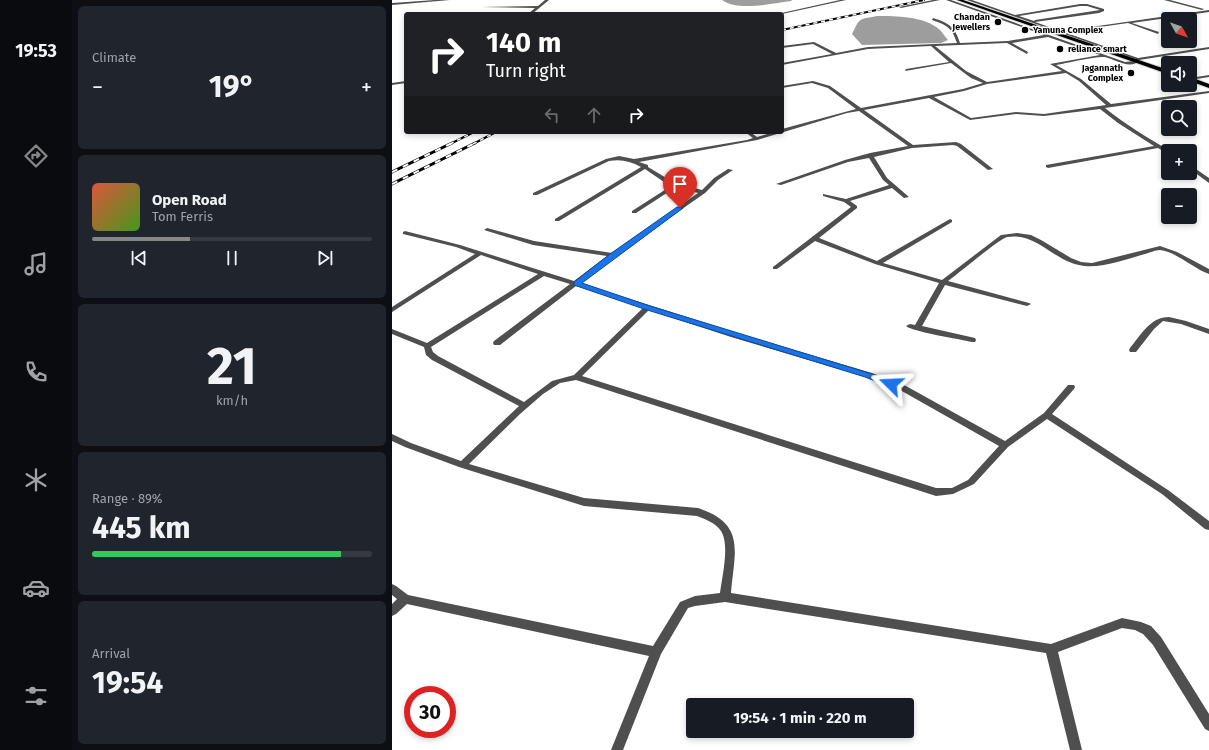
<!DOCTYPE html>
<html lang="en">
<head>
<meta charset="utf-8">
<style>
	body { margin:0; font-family:"Fira Sans",sans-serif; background:#20242c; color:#f1f3f6; height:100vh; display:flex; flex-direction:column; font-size:15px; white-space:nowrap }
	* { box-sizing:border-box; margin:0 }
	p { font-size:13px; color:#9ea1a6 }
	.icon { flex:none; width:22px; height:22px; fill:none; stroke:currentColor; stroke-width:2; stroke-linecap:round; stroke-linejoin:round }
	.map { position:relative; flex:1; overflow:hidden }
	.sheet { display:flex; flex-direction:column; gap:6px; padding:6px; background:#0d0f14; width:320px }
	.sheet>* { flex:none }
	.hud { position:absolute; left:12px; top:12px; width:380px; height:122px; border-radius:4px; box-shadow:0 2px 6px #0003; background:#202124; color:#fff; overflow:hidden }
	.needle { width:26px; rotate:130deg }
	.fabs { position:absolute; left:769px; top:12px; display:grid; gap:8px }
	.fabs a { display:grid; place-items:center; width:36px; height:36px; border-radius:4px; background:#171b24; box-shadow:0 2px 6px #0003; font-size:20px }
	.speed { position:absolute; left:12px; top:686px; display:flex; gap:8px; font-size:20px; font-weight:700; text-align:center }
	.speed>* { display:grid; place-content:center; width:52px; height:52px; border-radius:50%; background:#171b24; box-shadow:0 2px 6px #0003; line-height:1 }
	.speed .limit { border:6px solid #d22; background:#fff; color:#111 }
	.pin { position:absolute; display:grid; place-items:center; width:34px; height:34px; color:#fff; margin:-41px -17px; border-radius:50% 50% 50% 0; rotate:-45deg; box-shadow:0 0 4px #0007 }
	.pin .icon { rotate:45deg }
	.me { position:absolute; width:44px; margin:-22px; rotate:291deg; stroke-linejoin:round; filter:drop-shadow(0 0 3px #0008) }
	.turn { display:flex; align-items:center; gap:14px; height:84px; padding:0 16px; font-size:18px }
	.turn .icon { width:52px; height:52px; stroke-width:2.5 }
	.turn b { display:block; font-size:28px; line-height:34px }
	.lanes { display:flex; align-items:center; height:38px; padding:0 16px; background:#0003; justify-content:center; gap:20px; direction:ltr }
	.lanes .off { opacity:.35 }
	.big { font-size:30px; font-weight:700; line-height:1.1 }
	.sheet .widget { flex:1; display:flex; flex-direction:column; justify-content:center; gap:6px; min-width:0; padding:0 14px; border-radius:6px; background:#20242c }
	.sheet .dial { align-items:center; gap:0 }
	.dial b { font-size:52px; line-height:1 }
	.song { display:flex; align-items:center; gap:12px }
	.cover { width:48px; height:48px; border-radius:6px; background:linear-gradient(135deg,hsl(10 70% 55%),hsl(100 70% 35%)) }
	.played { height:4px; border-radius:2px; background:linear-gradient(90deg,#858687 35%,#363941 35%) }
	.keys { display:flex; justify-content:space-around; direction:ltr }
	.heat { display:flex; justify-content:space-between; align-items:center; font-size:22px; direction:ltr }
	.charge { height:6px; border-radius:3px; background:linear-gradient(90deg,#34c759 89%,#363941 0) }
	.trip { position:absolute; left:294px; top:698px; width:228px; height:40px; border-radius:4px; background:#171b24; box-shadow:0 2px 6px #0003; font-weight:700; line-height:40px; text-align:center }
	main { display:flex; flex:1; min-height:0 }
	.menu { display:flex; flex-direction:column; width:72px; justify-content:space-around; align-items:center; background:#090b0e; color:#9ea1a6 }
	.menu .icon { width:28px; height:28px }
	.menu .selected { color:#858687 }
	.menu b { font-size:18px; color:#f1f3f6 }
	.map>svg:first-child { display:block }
	.water { fill:#9d9d9d }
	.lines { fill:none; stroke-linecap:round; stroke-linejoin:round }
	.primary-casing { stroke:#dbdbdb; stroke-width:2 }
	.street { fill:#4f4f4f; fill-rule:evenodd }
	.primary { fill:#000; fill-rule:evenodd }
	.rail-far1-casing { stroke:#000; stroke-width:2 }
	.rail-casing { stroke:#000; stroke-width:3 }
	.rail-far1 { stroke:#fff; stroke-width:1.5; stroke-dasharray:4; stroke-linecap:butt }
	.rail { stroke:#fff; stroke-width:2; stroke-dasharray:6; stroke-linecap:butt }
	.route { fill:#1a73e8; stroke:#114b97 }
	.poi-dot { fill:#000; stroke:#fff; stroke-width:1.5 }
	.labels { text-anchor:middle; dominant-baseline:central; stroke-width:3; stroke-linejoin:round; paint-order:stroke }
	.far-poi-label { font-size:9px; font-weight:bold; fill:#000; stroke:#fff; text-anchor:end }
</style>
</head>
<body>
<main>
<nav class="menu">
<b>19:53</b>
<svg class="icon selected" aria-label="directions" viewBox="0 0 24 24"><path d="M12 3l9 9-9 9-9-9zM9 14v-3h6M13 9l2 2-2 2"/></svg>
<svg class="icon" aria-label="music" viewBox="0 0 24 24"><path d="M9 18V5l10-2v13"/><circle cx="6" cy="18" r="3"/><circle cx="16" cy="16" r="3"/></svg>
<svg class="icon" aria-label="phone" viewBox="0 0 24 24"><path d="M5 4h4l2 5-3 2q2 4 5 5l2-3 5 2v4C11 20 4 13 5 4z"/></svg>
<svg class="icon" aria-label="climate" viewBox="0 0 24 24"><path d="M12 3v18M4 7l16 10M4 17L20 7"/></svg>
<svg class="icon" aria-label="car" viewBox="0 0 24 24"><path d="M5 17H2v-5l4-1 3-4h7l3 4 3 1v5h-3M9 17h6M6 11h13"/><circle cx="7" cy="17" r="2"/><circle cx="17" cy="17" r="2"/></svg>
<svg class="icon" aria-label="filters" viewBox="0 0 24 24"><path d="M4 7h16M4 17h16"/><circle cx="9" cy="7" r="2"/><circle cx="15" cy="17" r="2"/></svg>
</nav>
<section class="sheet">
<div class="widget"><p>Climate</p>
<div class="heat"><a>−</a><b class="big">19°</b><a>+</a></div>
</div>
<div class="widget">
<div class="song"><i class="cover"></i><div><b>Open Road</b><p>Tom Ferris</p></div></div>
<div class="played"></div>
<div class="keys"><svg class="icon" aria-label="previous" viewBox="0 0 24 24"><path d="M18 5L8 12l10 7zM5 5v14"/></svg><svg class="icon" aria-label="pause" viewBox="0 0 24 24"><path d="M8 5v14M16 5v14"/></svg><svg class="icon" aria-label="next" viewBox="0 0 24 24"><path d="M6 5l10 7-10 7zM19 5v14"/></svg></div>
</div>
<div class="widget dial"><b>21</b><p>km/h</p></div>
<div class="widget"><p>Range · 89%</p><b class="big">445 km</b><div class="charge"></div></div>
<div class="widget"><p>Arrival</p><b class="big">19:54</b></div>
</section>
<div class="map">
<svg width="817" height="750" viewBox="0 0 817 750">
	<rect width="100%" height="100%" fill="#fff"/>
	<!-- water -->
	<g class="water">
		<path d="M330,0H399L400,1C380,3 347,12 330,0Z"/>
		<path d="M485,16C504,16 533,16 548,30C551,33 553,37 556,40L549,43L470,45L460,34C469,17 465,20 485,16Z"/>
	</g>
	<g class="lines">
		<!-- primary casing -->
		<g class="primary-casing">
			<g id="primary">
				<path d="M565,0H571L776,70V74Z"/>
				<path d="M798,77L817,84V88L798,81Z"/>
			</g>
		</g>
		<!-- street -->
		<g class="street">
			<path d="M43,0H58L0,5V3Z"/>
			<path d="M153,0H157L140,14H136L143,8L89,7L146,6Z"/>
			<path d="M448,0H454L390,14H385Z"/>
			<path d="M541,0H548L509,8L507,7Z"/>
			<path d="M554,0H559L733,62L743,61L744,59L575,0H580L623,15L688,4H695L712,9V11L707,13L643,22L746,58L817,47V49L747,60C740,71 722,59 713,57C705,56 674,63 664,65L689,79L719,104L817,91V93L713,108C733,124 756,138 778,151H776V154L766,148L656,168L654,167V165L762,146L726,123L708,109L652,116L624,114L578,120L537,98L472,110L521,145L564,142L569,144L601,169L596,170L565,146L561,145L520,148L482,157L495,178L517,197L512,198L500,188L458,201L465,206V208L427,238L485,261L558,219L560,220V222L491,263L550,280L609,235L625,233L639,235L649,240L679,258L689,262L700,263L768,246L785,252L817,269V274C802,269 783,251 768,250C763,250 757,253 753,254C734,259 706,270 687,265C661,260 644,232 615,237C607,239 566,274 556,281L637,303L639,304L635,306L553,285L530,326L583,338L584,340L583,342H580C568,339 521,332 514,326L518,324L523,325L547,283L483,264L423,241L385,269H381V267L459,207L452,202L431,196V194L454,199L497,185L491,180L477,158L456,162L389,185L384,184L453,160L478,153L516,146L467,111L455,113L365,140L247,162L256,165V167L281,182L310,190L322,178L336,169L341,170L326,180L313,193L223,256L188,283L345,333L480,373L514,386L613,441L652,413L676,385H682L683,387L682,389L660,414L776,490L817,521V530L813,529L770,494L655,419L616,447L582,484L561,494L544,496L184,380L168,383L151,394L128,414L77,464L192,498L306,508C355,524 342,553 339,593L659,644L730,618L749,622L759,626L769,637L817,714V731L813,729L761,645L751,634L743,630L730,628L666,652L690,750H678L654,653L333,602L303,606L296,608L269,654L231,750H219L257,656L15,604L4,614L0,616V604L5,599L0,595V584L4,586L16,595L261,646L288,602L303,596L328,593C330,577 338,545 329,531C324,523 313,519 305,516L192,506L67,467L13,447L0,441V434L19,443L69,461L127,406L40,360L34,355L32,347L0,334V329L35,343L146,274L89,255L0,312V307L83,254L64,247L11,234V232L13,231L68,245L182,281L215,256L141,245L92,230L95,228L142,241L220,253L306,193L284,187L244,213H240V211L279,186L272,182L253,169L167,221H163V219L249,167C238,161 229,159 217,161L145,195H141V193L214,159L227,156L242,159L355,140L361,138L353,132H358L365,137L382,132H390V129L464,109L436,88L420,83L390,88V86L421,81L438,86L469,108L571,89L591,83L579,78L559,63L513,71L514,69L557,62L539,46L476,49L390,65V63L440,54L421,44L390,48V46L422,42L444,53L476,47L565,43C560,28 555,25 540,20L541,18C557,23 563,27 568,43L616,41L652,35ZM688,6H695L708,10L643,20L642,21L627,16ZM656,37L708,55L658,64L670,71L595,82L574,71L543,46L615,43L635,54L636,52L620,43ZM674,73L687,81L714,105L652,114L624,112L579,118L542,97L572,91L595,84ZM152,276L178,284L102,341L101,343L102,345H108L184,286L251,308L182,375L160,381L132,402L46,356L41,352L39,347ZM257,310L339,337L474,377L508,390L607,446L576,480L560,488H544L190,376Z"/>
			<path d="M772,0H778L812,9L810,10Z"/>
			<path d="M817,10V12L740,23L767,32L766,34L736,23L673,32L671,31Z"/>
			<path d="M817,75V77L798,80V78Z"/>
			<path d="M14,81V83L0,85V83Z"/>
			<path d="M798,165L817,178V183L798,169Z"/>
			<path d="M777,317L794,321L817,329V334L789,324L771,321L762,329L744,352H738L737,350L738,348C749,335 758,317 777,317Z"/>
		</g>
		<!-- primary -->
		<use href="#primary" class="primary"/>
		<!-- rail-far1 casing -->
		<g class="rail-far1-casing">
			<g id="rail-far1">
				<path d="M390,30L532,0"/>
				<path d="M58,144L82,132"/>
				<path d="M81,144L104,132"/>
			</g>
		</g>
		<!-- rail casing -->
		<g class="rail-casing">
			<g id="rail">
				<path d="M0,172L60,143"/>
				<path d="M0,184L83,143"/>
			</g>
		</g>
		<!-- rail-far1 -->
		<use href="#rail-far1" class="rail-far1"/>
		<!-- rail -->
		<use href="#rail" class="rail"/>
	</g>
	<!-- route -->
	<path class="route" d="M285,207L291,208L190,283L258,306L480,374L503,382L504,384L503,386H496L473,377L252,309L182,285V282L218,254Z"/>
	<!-- markers -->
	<g class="poi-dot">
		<circle cx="606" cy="22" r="4"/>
		<circle cx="633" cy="30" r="4"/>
		<circle cx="668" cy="49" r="4"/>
		<circle cx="739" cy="73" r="4"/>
	</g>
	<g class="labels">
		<!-- far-poi labels -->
		<g class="far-poi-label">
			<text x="598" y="17">Chandan<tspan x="598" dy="10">Jewellers</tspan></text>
			<text x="641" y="30" text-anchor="start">Yamuna Complex</text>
			<text x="676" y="49" text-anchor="start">reliance smart</text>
			<text x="731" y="68">Jagannath<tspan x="731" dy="10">Complex</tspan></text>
		</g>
	</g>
</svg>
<div class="fabs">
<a><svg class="needle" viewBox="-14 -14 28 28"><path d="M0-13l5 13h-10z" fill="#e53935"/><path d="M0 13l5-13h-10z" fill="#9ea1a6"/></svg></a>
<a><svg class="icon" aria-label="sound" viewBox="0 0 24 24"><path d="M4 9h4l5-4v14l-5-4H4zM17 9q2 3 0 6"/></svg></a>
<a><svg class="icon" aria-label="search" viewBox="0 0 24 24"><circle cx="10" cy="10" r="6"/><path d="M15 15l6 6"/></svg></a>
<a>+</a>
<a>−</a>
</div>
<div class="speed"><div class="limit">30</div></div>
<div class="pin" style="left:288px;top:208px;background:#d93025"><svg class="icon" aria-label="arrive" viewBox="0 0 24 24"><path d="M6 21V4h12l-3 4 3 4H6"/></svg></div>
<svg class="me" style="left:499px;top:384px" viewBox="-20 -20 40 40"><path d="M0-17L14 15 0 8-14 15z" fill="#1a73e8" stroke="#fff" stroke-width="4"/></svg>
<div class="trip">19:54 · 1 min · 220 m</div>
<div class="hud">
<div class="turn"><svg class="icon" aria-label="right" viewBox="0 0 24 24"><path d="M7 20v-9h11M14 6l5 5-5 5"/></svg><div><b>140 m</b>Turn right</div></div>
<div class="lanes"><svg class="icon off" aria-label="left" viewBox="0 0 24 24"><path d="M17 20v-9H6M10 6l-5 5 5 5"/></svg><svg class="icon off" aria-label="ahead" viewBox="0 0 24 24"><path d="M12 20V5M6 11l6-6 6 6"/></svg><svg class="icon" aria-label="right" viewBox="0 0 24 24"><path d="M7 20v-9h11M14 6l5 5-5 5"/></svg></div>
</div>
</div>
</main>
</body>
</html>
